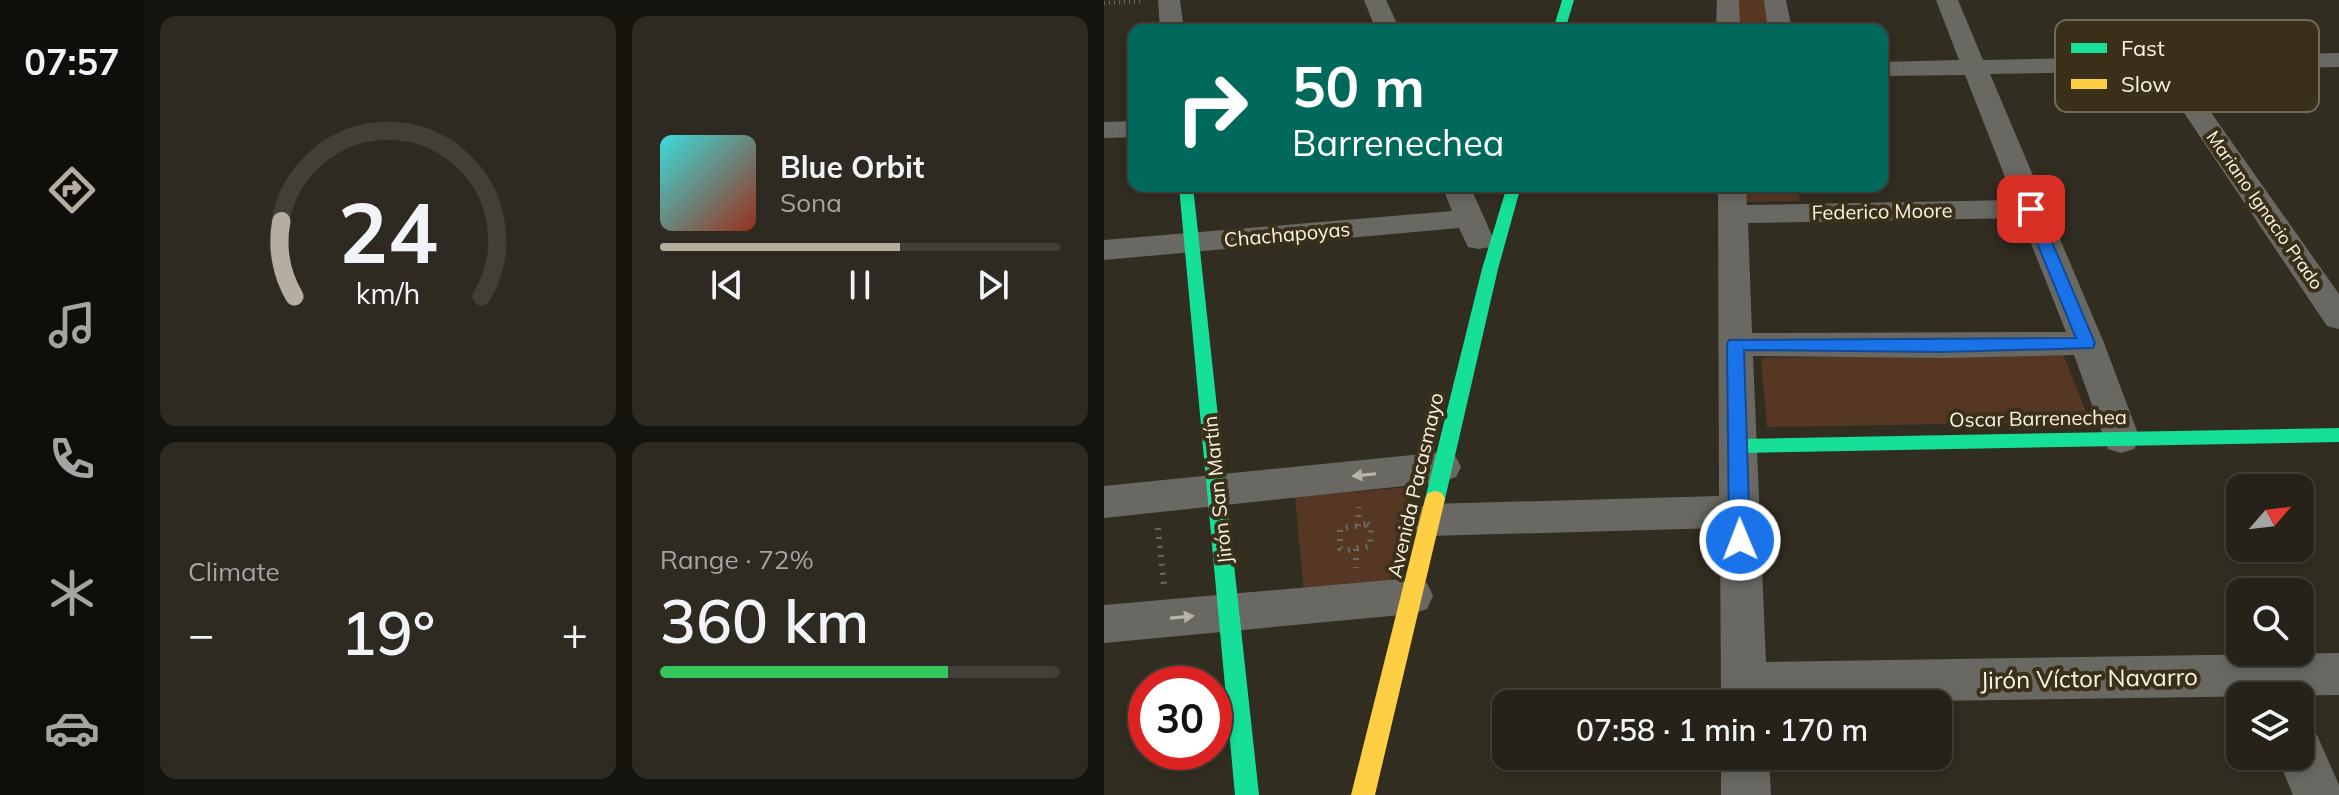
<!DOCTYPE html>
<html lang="en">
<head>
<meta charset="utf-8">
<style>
	body { margin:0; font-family:Mulish,sans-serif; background:#2e2a22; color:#f1f3f6; height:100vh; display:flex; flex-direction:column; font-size:30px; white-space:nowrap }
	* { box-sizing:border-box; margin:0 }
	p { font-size:26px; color:#a4a4a2 }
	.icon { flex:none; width:44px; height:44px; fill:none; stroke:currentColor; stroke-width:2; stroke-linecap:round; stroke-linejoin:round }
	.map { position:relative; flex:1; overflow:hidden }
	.side { display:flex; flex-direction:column; gap:16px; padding:16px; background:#15130e; width:960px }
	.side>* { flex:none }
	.banner { position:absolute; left:24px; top:24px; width:760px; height:168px; border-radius:16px; box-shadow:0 4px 12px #0003,0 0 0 2px #423f38; background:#00695c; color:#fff; overflow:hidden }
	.needle { width:52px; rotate:62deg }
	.fabs { position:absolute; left:1122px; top:474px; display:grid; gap:16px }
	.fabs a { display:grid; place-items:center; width:88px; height:88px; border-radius:16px; background:#262219; box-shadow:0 4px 12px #0003,0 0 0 2px #423f38; font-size:40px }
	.speed { position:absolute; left:24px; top:666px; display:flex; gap:16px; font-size:40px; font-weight:700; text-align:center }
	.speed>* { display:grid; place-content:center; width:104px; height:104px; border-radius:50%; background:#262219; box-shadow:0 4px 12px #0003,0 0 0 2px #423f38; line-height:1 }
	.speed .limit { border:12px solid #d22; background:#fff; color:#111 }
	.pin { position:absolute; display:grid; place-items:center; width:68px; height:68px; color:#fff; margin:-34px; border-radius:16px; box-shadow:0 4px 12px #0006 }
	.me { position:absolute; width:88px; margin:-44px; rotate:359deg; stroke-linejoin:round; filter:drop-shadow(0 0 6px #0008) }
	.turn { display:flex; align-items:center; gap:28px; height:168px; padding:0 32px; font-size:36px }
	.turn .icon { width:104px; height:104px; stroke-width:2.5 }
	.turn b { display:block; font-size:56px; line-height:68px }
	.big { font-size:60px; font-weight:600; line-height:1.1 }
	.side .card { flex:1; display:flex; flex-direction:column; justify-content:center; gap:12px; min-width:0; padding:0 28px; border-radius:16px; background:#2e2a22 }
	.side .dial { align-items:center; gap:0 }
	.dial svg { height:208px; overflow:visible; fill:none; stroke:#423f38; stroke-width:7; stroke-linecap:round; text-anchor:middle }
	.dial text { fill:#f1f3f6; stroke:none }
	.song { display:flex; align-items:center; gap:24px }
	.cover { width:96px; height:96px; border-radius:12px; background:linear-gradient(135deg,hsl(180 70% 55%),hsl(10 70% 35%)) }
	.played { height:8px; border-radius:4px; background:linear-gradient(90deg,#b3aea0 60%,#423f38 60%) }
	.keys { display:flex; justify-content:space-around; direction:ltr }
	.heat { display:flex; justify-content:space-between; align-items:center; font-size:44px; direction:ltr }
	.charge { height:12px; border-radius:6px; background:linear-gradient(90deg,#34c759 72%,#423f38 0) }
	.side .tiles { flex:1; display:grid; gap:16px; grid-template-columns:repeat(2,1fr) }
	.trip { position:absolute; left:388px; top:690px; width:460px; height:80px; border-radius:16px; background:#262219; box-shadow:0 4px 12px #0003,0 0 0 2px #423f38; font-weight:600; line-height:80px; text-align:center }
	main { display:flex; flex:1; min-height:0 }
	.menu { display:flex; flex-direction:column; width:144px; justify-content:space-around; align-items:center; background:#0f0e0a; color:#a4a4a2 }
	.menu .icon { width:56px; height:56px }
	.menu .current { color:#b3aea0 }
	.menu b { font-size:36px; color:#f1f3f6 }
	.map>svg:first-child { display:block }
	.green { fill:#563724 }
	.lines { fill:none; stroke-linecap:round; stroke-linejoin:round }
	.path-far1 { stroke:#6b6862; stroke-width:4; stroke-dasharray:1 4; stroke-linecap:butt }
	.path { stroke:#6b6862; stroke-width:6; stroke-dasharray:2 7; stroke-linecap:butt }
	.street { fill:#696862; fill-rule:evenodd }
	.fast { fill:#16e098; fill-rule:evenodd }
	.slow { fill:#ffcf43; fill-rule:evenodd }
	.oneway { fill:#b8b4aa }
	.route { fill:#1a73e8; stroke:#114b97; stroke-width:2 }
	.labels { text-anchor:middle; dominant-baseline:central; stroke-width:8; stroke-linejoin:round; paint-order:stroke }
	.far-street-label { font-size:18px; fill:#f9f3e4; stroke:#3a3019 }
	.street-label { font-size:20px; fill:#f9f3e4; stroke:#3a3019 }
	.near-street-label { font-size:24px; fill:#f9f3e4; stroke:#3a3019 }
	.key { fill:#3a3019; stroke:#736a56; stroke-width:2 }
	.key-label { font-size:22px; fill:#f9f3e4 }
</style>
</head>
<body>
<main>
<nav class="menu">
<b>07:57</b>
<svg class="icon current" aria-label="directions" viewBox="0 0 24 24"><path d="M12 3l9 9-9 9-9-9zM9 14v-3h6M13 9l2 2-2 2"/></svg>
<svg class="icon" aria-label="music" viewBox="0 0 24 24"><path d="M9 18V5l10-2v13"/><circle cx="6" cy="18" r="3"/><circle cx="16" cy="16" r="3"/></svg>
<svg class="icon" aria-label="phone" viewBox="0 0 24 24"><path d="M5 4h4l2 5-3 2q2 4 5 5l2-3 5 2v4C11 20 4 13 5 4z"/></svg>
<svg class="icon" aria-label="climate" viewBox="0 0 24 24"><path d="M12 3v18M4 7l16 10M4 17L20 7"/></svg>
<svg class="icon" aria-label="car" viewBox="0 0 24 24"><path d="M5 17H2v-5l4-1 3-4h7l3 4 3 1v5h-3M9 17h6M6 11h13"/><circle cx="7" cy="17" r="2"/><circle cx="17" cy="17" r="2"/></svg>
</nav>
<section class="side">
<div class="tiles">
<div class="card dial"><svg viewBox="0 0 100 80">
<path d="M14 69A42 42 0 1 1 86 69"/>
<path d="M14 69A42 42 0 0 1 9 40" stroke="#b3aea0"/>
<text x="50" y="56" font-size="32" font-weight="700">24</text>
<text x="50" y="72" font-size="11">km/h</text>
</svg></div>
<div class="card">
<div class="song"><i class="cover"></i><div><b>Blue Orbit</b><p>Sona</p></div></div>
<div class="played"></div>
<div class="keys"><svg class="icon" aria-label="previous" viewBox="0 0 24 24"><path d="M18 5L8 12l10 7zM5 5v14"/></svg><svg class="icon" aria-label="pause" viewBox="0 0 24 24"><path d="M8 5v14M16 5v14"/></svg><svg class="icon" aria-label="next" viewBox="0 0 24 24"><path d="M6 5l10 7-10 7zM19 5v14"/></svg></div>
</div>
<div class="card"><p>Climate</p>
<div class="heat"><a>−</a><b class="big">19°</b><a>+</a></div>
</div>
<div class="card"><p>Range · 72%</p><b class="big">360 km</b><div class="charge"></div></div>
</div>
</section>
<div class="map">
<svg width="1235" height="795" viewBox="0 0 1235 795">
	<rect width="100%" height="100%" fill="#322d21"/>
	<!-- green -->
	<g class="green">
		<path d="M633,0H663L669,30H633Z"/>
		<path d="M638,186H694L696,201L639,202Z"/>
		<path d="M959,354L986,422L663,427L657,358Z"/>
		<path d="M306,487L286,583L200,595L191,497Z"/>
	</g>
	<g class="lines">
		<!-- path-far1 -->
		<path class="path-far1" d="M0,3L39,1"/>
		<!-- path -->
		<g class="path">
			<path d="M263,524L267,526L266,546L240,551L236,548V529Z"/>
			<path d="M254,526L255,507"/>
			<path d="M54,528L60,586"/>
			<path d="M252,549V568"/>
		</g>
		<!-- street -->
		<g class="street">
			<path d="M54,0H76L80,30H56Z"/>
			<path d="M260,0H282L296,30H272Z"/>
			<path d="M613,0H635L636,30H612Z"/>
			<path d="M660,0H682L688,30H664Z"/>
			<path d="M832,0H854L879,60L1235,53V67L1077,70L1235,294V329L1223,326L1052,71L886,74L1000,343L1036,439L1030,449L1017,453L1004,449L970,355L839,358L649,356L662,662L1235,653V695L617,704L616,528L325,536L311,531L305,520L311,509L325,504L615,496L614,186H642L643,205L910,200L861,75L778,76V62L855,60ZM917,218L962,332L648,333L644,223Z"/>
			<path d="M30,121V137L0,138V122Z"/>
			<path d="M338,186H366L390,240L386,247L375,249L364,247L355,228L0,260V240L348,211Z"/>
			<path d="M338,452L352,457L357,467L352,477L338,482L0,518V486Z"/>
			<path d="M308,578L323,583L329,596L323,609L308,614L0,643V605Z"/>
			<path d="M1196,729L1213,735L1235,785V795H1189L1173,756H1196Z"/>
			<path d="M617,756H665L667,795H617Z"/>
		</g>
		<!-- fast -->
		<g class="fast">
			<path d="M458,0H470L461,30H449Z"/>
			<path d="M75,186H89L155,795H131Z"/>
			<path d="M403,186H417L394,269L341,499L338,505L331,507L324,505L321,499L378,269Z"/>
			<path d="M1235,428V442L634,453L627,451L625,446L627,441L634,439Z"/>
		</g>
		<!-- slow -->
		<path class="slow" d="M331,491L338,493L341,499L271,795H247L321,499L324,493Z"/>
	</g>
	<!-- one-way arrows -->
	<defs><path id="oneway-solid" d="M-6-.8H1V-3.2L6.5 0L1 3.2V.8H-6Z" transform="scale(2)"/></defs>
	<g class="oneway">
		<use href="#oneway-solid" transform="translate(260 475) rotate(174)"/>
		<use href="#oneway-solid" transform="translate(78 617) rotate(-5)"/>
	</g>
	<!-- route -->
	<path class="route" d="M927,204L934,209L991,343L989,348L839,352L640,350L646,540L643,546L636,548L628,546L625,540L623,344L625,340L972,338L919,209Z"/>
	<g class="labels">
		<!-- far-street labels -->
		<g class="far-street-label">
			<text transform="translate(1161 210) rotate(55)">Mariano Ignacio Prado</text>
		</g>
		<!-- street labels -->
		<g class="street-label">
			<text transform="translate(778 211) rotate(-1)">Federico Moore</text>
			<text transform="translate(183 234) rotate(-5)">Chachapoyas</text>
			<text transform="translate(934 418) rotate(-1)">Oscar Barrenechea</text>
			<text transform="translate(311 485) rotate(-77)">Avenida Pacasmayo</text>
			<text transform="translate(113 490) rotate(-96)">Jirón San Martín</text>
		</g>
		<!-- near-street labels -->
		<g class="near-street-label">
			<text transform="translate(985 678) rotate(-1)">Jirón Víctor Navarro</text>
		</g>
	</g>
	<!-- legend -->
	<rect x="951" y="20" width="264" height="92" rx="12" class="key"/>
	<rect x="967" y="43" width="36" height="10" fill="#16e098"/>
	<rect x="967" y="79" width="36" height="10" fill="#ffcf43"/>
	<g class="key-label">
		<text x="1017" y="56">Fast</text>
		<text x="1017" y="92">Slow</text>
	</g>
</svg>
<div class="fabs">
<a><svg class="needle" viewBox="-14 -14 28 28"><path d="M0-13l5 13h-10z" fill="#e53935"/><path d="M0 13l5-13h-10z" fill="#a4a4a2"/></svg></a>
<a><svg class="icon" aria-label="search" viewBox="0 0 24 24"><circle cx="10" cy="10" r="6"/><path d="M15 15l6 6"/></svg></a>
<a><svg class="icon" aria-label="layers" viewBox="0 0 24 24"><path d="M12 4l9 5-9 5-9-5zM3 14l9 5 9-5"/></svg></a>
</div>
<div class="speed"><div class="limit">30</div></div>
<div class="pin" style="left:927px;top:209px;background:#d93025"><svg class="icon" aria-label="arrive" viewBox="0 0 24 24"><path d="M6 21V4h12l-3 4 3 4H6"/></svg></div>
<svg class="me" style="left:636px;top:540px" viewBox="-20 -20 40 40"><circle r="17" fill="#1a73e8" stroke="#fff" stroke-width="3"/><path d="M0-11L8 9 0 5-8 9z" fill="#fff"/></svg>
<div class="trip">07:58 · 1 min · 170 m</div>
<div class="banner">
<div class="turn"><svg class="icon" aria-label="right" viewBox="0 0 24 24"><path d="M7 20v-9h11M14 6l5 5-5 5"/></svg><div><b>50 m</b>Barrenechea</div></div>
</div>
</div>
</main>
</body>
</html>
